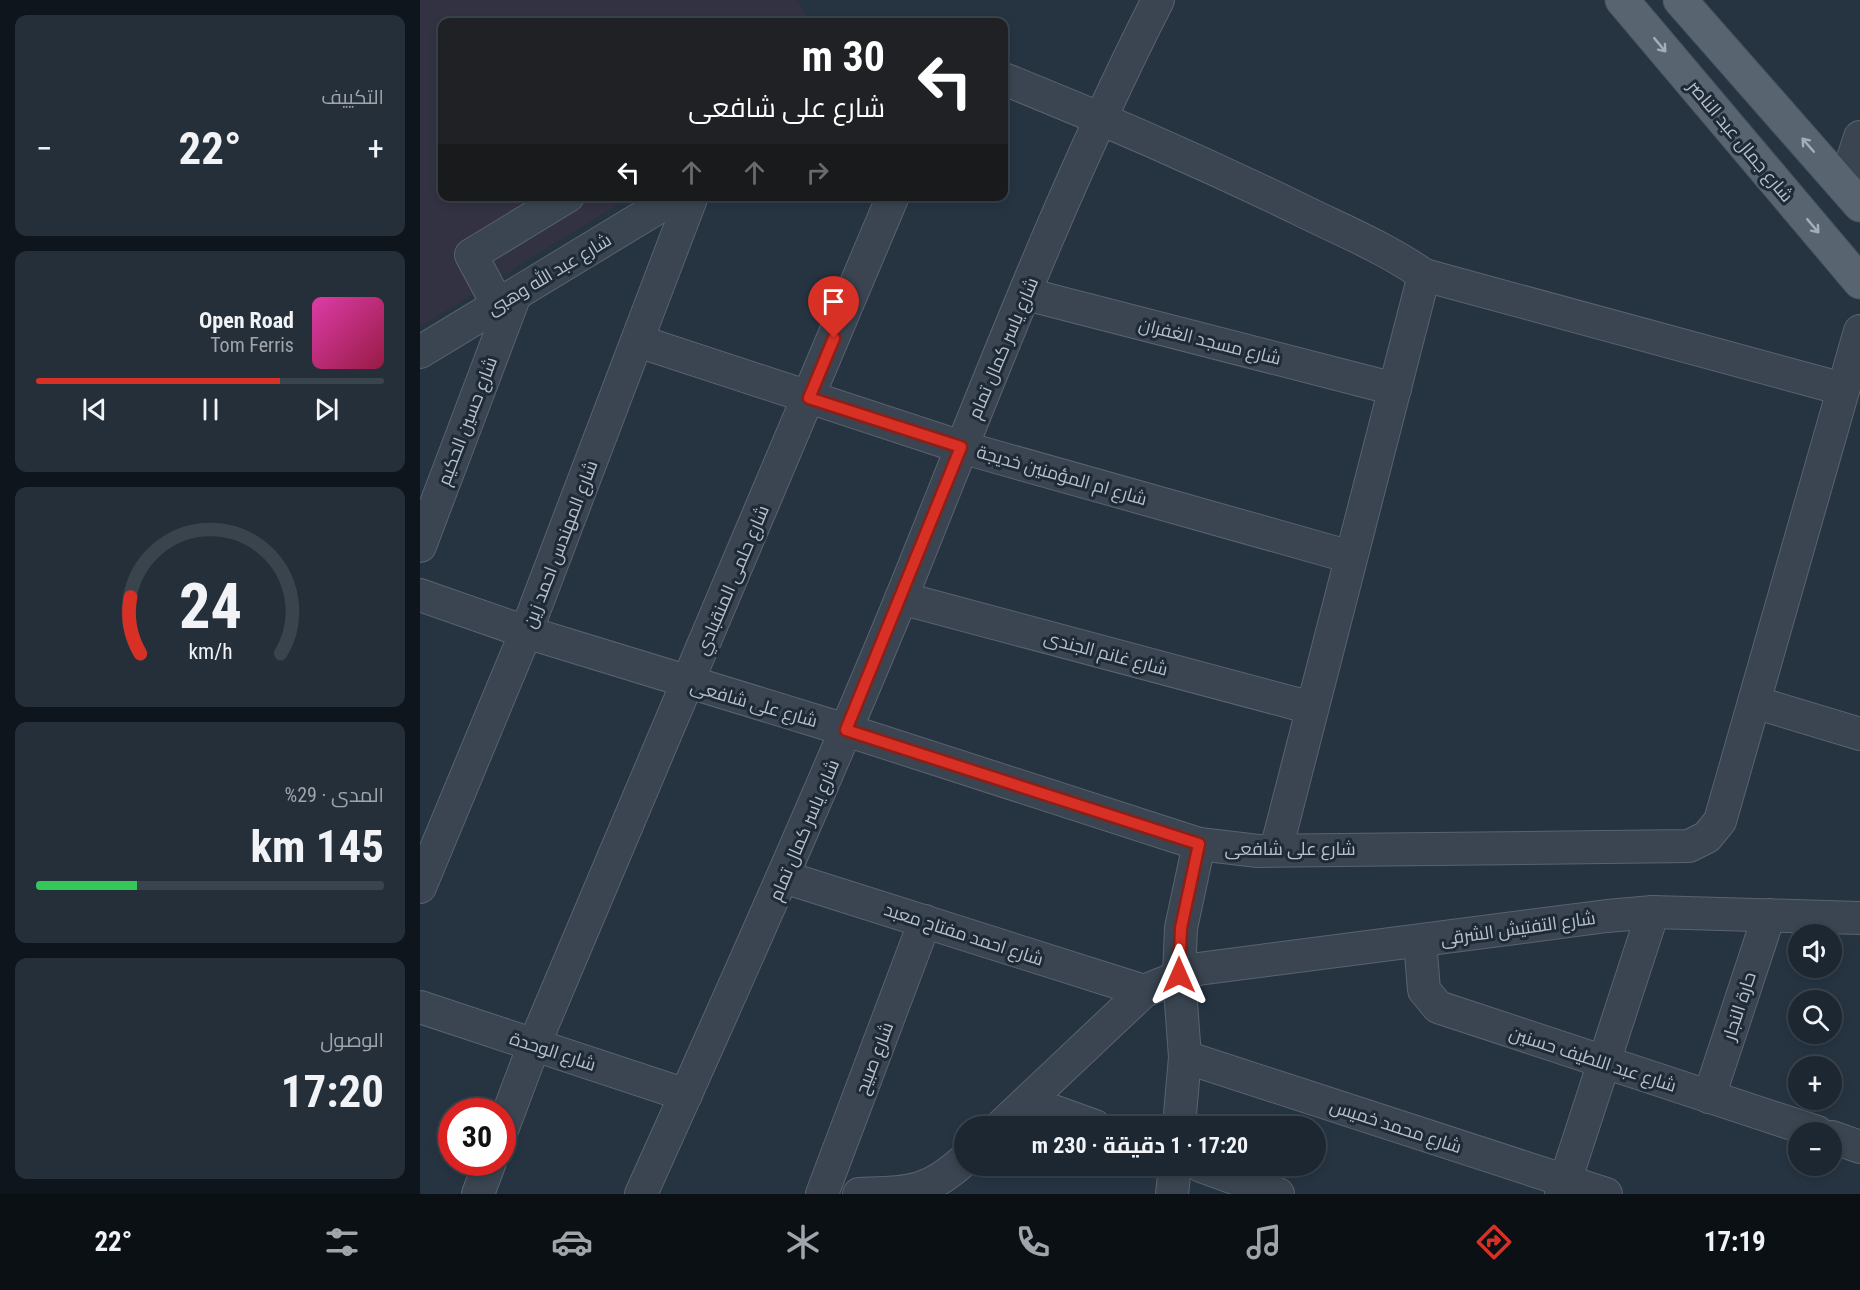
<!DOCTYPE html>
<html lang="ar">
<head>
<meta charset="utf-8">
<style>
	body { margin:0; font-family:"Roboto Condensed",Cairo,sans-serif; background:#252f3a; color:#f1f3f6; direction:rtl; height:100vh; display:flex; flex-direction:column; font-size:22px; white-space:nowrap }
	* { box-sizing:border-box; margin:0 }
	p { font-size:20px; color:#a0a5ac }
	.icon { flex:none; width:33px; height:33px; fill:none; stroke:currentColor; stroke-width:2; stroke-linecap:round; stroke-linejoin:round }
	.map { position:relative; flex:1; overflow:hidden; direction:ltr }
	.side { display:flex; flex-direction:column; gap:15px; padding:15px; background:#0f151c; width:420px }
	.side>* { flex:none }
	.hud { position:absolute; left:18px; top:18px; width:570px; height:183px; border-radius:12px; box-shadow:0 3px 9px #0003,0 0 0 2px #3a444d; direction:rtl; background:#202124; color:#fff; overflow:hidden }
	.controls { position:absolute; left:1368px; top:924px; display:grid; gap:12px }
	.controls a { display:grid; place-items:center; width:54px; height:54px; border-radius:50%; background:#1c2732; box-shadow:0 3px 9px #0003,0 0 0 2px #3a444d; font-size:30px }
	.speed { position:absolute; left:18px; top:1098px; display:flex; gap:12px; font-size:30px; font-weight:700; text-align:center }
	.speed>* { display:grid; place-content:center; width:78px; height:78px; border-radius:50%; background:#1c2732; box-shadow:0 3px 9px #0003,0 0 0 2px #3a444d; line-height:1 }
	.speed .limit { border:9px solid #d22; background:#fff; color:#111 }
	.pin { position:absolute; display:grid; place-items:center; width:51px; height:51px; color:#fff; margin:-62px -26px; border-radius:50% 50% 50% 0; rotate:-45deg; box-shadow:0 0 6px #0007 }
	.pin .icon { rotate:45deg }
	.me { position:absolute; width:66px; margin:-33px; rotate:0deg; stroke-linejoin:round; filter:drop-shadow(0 0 4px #0008) }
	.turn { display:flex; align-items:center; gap:21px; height:126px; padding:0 24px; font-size:27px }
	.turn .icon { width:78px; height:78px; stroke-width:2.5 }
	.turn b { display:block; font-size:42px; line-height:51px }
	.lanes { display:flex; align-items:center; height:57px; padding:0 24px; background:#0003; justify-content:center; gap:30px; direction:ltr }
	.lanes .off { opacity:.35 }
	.big { font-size:45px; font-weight:700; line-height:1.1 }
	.side .tile { flex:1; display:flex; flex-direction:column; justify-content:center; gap:9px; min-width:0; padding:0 21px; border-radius:12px; background:#252f3a }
	.side .dial { align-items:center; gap:0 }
	.dial svg { height:156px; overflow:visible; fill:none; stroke:#3a444d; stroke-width:7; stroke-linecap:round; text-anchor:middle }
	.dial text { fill:#f1f3f6; stroke:none }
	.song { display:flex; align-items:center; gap:18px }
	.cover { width:72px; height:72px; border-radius:9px; background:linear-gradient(135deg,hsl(320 70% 55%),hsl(340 70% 35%)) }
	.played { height:6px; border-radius:3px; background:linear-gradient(90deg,#d93025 70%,#3a444d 70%) }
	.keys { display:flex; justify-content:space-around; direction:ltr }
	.heat { display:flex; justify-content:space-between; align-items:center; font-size:33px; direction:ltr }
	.charge { height:9px; border-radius:4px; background:linear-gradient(90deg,#34c759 29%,#3a444d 0) }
	.trip { position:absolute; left:534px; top:1116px; width:372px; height:60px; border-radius:30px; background:#1c2732; box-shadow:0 3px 9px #0003,0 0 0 2px #3a444d; font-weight:700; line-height:60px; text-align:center; direction:rtl }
	.dock { display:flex; height:96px; justify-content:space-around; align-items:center; background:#0b1014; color:#a0a5ac }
	.dock .icon { width:42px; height:42px }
	.dock .on { color:#d93025 }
	.dock b { font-size:27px; color:#f1f3f6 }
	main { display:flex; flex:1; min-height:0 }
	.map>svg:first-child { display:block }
	.medical { fill:#333242 }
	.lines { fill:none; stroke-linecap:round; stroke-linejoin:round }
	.minor-casing { stroke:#58636e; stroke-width:34 }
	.major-casing { stroke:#47515d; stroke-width:35 }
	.minor { stroke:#3a4551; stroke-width:32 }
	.major { stroke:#586571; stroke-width:33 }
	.oneway { stroke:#a4aeb9 }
	.route-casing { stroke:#8d1f18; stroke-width:15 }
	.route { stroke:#d93025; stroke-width:10 }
	.labels { text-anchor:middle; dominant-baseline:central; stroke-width:6; stroke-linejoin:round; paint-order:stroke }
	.street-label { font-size:18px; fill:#b7c0cb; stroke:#1f2a37 }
</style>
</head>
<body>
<main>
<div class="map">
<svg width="1440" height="1194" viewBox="0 0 1440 1194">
	<rect width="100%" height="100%" fill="#263442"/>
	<!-- medical -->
	<path class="medical" d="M0,0H377L390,22H22V196L210,197L0,327Z"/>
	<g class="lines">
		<!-- minor casing -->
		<g class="minor-casing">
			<g id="minor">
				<path d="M584,79C684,119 782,162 879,209C921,230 966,248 1004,275L1423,389"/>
				<path d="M1424,186L1440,137"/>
				<path d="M606,294L975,389"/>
				<path d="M78,305L51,255L148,196"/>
				<path d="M218,341L541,447L931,557"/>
				<path d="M0,352L257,196"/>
				<path d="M0,546L95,295"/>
				<path d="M0,595L106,632L426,730L779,844L838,851L1269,846L1287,837L1300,821L1440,331"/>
				<path d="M481,598L892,708"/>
				<path d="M1334,702L1440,734"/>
				<path d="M856,850L1004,275"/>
				<path d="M364,877L724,991"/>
				<path d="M0,887L106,632L272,196"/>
				<path d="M1000,941L1004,990L1018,1007L1397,1132"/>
				<path d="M0,1007L266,1095"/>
				<path d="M765,1057L1186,1194"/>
				<path d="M1289,1097L1349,915"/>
				<path d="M608,1102L675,1126"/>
				<path d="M581,1126L724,991L778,969L1187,916L1233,912L1440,918"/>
				<path d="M759,1126L765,1057L759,975L761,928L779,844"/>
				<path d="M82,1130L114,1045L473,196"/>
				<path d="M1412,1137L1440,1147"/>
				<path d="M781,1166L858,1194"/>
				<path d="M58,1194L70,1162"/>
				<path d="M221,1194C310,997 398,800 480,601C562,399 639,194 738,0"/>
				<path d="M402,1194L505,921"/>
				<path d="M439,1194C488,1192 507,1194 544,1160"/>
				<path d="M752,1194L755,1166"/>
				<path d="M1141,1194L1233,912"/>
			</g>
		</g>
		<!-- major casing -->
		<g class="major-casing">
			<g id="major">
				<path d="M1202,0L1440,282"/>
				<path d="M1260,0L1440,205"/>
			</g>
		</g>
		<!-- minor -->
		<use href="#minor" class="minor"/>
		<!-- major -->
		<use href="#major" class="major"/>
	</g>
	<!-- one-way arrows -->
	<defs><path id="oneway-shaft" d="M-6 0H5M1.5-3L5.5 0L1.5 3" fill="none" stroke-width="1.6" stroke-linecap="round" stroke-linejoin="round" transform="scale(1.5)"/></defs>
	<g class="oneway">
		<use href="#oneway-shaft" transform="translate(1240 45) rotate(50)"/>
		<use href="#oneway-shaft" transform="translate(1388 145) rotate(-131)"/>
		<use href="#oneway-shaft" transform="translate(1393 226) rotate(50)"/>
	</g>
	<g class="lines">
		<!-- route casing -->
		<g class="route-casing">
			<path id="route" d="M414,338L389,398L541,447L426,730L779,844L761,928L759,975"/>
		</g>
		<!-- route -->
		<use href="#route" class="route"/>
	</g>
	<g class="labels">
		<!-- street labels -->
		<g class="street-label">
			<text transform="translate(1321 141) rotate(50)">شارع جمال عبد الناصر</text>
			<text transform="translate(129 274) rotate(-31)">شارع عبد الله وهبى</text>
			<text transform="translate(790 341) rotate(14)">شارع مسجد الغفران</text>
			<text transform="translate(583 348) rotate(-67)">شارع ياسر كمال تمام</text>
			<text transform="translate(47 421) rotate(-69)">شارع حسين الحكيم</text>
			<text transform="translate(642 475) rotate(16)">شارع ام المؤمنين خديجة</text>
			<text transform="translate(140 544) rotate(-69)">شارع المهندس احمد زين</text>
			<text transform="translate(312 580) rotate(-67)">شارع حلمى المنقبادي</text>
			<text transform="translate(686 653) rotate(15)">شارع غانم الجندى</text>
			<text transform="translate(334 703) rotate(16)">شارع على شافعى</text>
			<text transform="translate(384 830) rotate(-67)">شارع ياسر كمال تمام</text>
			<text x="870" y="848">شارع على شافعى</text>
			<text transform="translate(1098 928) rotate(-8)">شارع التفتيش الشرقى</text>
			<text transform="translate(544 934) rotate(18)">شارع احمد مفتاح معبد</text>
			<text transform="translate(1319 1006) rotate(-72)">حارة النجار</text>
			<text transform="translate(133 1051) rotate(18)">شارع الوحدة</text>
			<text transform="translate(454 1058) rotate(-69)">شارع صبيح</text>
			<text transform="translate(1173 1059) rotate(18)">شارع عبد اللطيف حسنين</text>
			<text transform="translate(976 1126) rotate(18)">شارع محمد خميس</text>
		</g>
	</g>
</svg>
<div class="controls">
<a><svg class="icon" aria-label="sound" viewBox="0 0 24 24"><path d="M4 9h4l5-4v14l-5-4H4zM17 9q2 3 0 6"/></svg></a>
<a><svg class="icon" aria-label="search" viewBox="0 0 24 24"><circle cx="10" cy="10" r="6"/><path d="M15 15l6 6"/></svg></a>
<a>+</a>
<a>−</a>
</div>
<div class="speed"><div class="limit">30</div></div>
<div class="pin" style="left:414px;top:338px;background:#d93025"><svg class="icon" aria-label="arrive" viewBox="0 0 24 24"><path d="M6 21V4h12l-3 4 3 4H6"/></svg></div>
<svg class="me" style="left:759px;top:975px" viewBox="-20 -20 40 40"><path d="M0-17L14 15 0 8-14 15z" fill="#d93025" stroke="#fff" stroke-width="4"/></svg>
<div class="trip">17:20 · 1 دقيقة · 230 m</div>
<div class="hud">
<div class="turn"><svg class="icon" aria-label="left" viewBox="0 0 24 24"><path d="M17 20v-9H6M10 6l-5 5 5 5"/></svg><div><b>30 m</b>شارع على شافعى</div></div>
<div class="lanes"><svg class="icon" aria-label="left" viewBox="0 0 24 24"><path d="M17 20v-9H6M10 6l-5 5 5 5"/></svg><svg class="icon off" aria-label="ahead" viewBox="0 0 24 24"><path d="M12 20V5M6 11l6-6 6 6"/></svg><svg class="icon off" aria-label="ahead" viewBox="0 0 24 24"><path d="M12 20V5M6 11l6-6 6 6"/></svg><svg class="icon off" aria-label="right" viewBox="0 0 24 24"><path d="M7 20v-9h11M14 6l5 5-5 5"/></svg></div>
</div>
</div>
<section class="side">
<div class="tile"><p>التكييف</p>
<div class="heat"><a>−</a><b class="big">22°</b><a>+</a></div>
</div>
<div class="tile">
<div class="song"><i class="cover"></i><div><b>Open Road</b><p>Tom Ferris</p></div></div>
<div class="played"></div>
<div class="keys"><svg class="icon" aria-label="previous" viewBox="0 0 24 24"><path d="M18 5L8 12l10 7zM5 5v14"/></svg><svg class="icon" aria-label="pause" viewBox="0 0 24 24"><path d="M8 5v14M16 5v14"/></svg><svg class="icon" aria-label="next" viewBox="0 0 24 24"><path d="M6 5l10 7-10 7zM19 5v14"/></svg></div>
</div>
<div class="tile dial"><svg viewBox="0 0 100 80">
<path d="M14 69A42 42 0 1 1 86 69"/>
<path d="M14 69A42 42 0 0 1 9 40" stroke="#d93025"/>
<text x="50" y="56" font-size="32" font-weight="700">24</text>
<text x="50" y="72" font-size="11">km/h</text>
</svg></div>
<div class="tile"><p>المدى · 29%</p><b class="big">145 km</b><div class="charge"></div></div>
<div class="tile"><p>الوصول</p><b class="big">17:20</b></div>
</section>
</main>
<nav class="dock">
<b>17:19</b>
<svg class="icon on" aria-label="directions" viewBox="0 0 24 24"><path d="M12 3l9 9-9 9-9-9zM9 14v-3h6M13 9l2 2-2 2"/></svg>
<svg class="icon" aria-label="music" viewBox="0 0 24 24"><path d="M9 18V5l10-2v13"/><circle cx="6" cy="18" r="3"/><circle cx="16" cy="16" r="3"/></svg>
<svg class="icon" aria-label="phone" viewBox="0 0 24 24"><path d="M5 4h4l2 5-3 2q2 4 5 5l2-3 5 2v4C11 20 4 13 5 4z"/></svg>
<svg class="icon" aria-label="climate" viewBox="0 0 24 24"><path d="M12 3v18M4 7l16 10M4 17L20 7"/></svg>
<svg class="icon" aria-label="car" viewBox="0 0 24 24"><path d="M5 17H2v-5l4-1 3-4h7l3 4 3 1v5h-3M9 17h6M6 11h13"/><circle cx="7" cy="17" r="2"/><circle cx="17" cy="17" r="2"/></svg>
<svg class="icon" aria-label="filters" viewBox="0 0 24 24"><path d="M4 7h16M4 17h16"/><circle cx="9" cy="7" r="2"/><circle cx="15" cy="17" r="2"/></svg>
<b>22°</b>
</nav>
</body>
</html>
